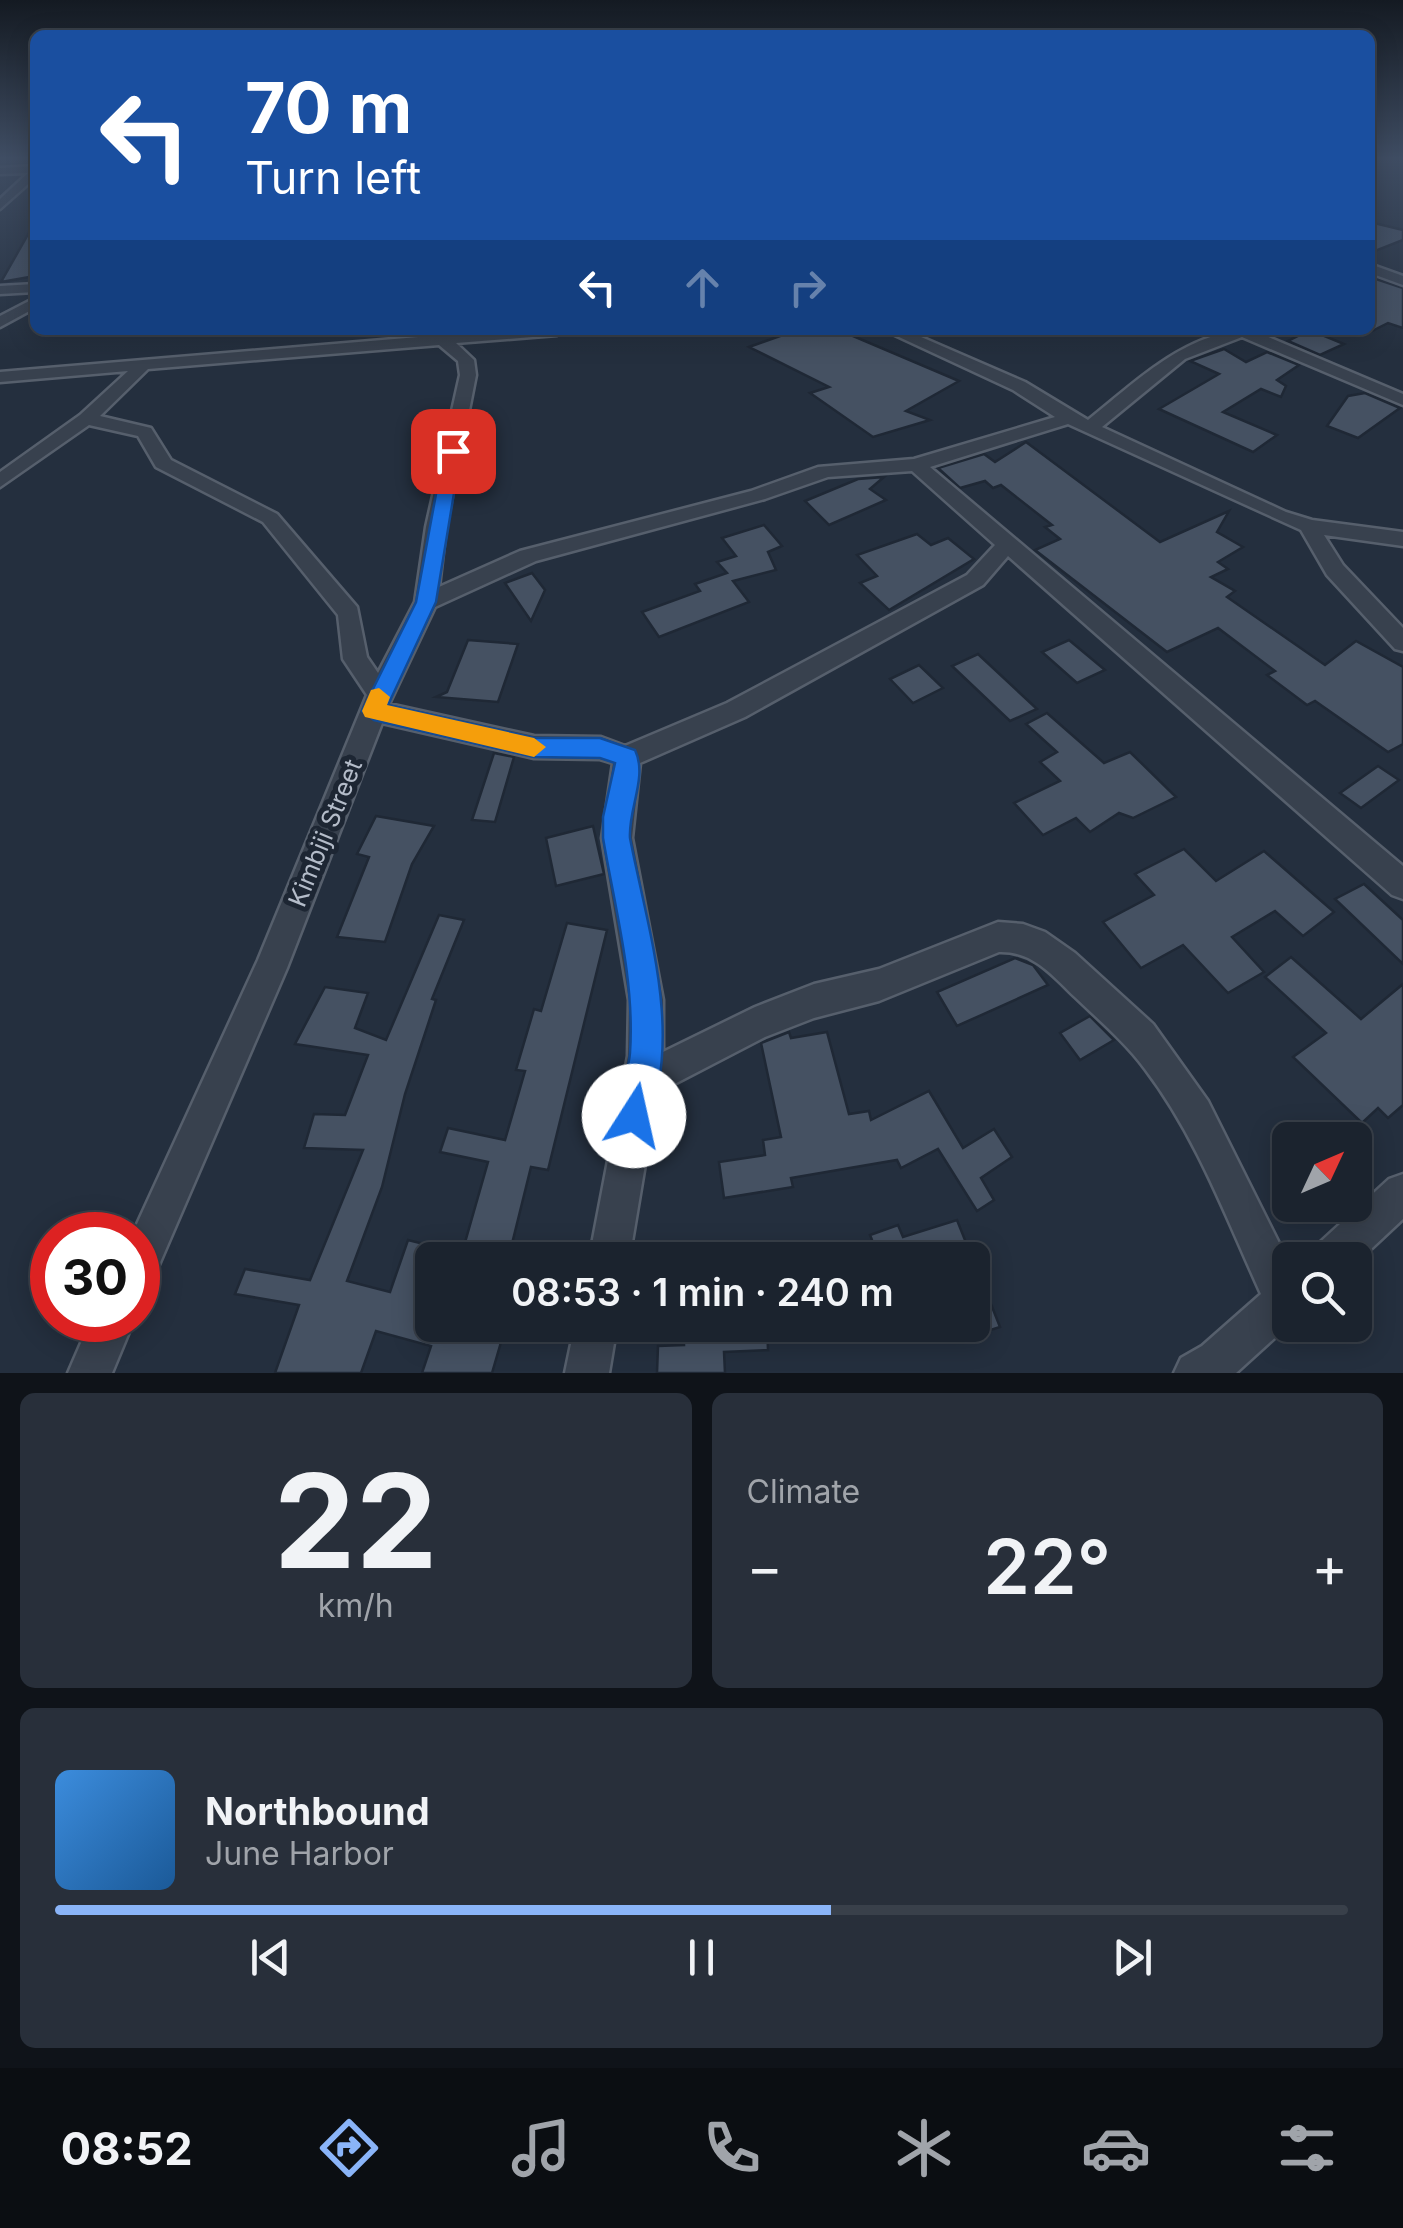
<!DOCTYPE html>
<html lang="en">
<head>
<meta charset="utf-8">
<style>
	body { margin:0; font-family:Inter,sans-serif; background:#282f3a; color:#f1f3f6; height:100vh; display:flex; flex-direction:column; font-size:38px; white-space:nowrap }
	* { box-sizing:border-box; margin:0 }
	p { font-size:32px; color:#a0a4aa }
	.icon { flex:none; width:55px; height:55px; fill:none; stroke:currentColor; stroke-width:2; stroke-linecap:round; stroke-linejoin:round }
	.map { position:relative; height:1373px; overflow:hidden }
	.panel { display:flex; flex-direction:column; gap:20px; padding:20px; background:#0f1319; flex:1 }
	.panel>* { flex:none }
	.guide { position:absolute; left:30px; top:30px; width:1345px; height:305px; border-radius:15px; box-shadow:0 5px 25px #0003,0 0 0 2px #39404a; background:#1a4fa0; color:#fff; overflow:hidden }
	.needle { width:65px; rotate:46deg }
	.buttons { position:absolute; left:1272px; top:1122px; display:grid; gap:20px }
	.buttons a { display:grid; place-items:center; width:100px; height:100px; border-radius:15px; background:#1b232e; box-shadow:0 5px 25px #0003,0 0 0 2px #39404a; font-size:50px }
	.speed { position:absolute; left:30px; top:1212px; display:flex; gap:20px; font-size:50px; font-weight:700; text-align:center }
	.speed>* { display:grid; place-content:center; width:130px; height:130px; border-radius:50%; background:#1b232e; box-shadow:0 5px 25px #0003,0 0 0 2px #39404a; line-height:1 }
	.speed .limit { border:15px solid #d22; background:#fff; color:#111 }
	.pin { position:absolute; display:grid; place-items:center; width:85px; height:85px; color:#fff; margin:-42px; border-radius:20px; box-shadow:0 5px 15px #0006 }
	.me { position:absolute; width:110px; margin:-55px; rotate:10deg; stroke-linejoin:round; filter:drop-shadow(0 0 8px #0008) }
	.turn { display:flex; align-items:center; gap:35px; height:210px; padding:0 50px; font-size:45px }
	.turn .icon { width:130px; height:130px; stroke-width:2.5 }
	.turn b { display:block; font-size:70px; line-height:85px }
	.lanes { display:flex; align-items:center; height:95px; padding:0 50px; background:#0003; justify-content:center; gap:50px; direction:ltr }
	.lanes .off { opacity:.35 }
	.big { font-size:75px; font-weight:600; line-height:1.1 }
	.panel .card { flex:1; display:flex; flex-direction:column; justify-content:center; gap:15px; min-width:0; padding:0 35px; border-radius:15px; background:#282f3a }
	.panel .dial { align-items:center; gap:0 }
	.dial b { font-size:130px; line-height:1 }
	.song { display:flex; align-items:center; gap:30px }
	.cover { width:120px; height:120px; border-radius:15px; background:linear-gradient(135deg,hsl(210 70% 55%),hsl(210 70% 35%)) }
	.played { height:10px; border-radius:5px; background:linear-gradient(90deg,#8ab4f8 60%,#39404a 60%) }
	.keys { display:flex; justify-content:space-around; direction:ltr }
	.heat { display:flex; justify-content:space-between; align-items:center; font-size:55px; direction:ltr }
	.panel .tiles { flex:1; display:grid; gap:20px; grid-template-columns:1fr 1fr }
	.card:last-child { grid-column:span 2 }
	.trip { position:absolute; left:415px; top:1242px; width:575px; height:100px; border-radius:15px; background:#1b232e; box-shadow:0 5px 25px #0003,0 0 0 2px #39404a; font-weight:600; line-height:100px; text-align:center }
	.menu { display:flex; height:160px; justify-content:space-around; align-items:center; background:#0b0e12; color:#a0a4aa }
	.menu .icon { width:70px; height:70px }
	.menu .active { color:#8ab4f8 }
	.menu b { font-size:45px; color:#f1f3f6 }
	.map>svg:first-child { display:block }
	.building { fill:#455162; stroke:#1f2835; stroke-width:2.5 }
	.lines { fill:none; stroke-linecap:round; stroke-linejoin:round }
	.minor-casing { stroke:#565f6c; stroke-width:5 }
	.minor { fill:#38414e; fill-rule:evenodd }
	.route { fill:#1a73e8; stroke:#114b97; stroke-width:2.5 }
	.slow { fill:#f59e0b }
	.labels { text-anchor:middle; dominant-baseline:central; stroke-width:10; stroke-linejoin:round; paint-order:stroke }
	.street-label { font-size:25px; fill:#b4bcc9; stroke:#1d2633 }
</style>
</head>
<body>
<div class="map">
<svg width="1403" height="1373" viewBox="0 0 1403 1373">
	<rect width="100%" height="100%" fill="#242f3e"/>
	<!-- building -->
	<g class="building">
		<path d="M35,222V276L1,282Z"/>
		<path d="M1370,222L1403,230V240L1370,253Z"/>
		<path d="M1370,277L1403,288V328L1388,323L1370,332Z"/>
		<path d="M797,330H839L959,381L906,411L930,420L873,437L810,393L829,387L749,347Z"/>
		<path d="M1310,330L1344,344L1320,355L1288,341Z"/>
		<path d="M1224,349L1246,362L1267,352L1299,365L1277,380L1286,386L1281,397L1261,389L1223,412L1277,435L1253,452L1159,409L1219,374L1190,361Z"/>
		<path d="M1365,393L1400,408L1358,438L1327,426L1348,396Z"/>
		<path d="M1026,442L1160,542L1229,511L1217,532L1243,547L1218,562L1228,569L1211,577L1235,591L1227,597L1325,665L1356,641L1403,667V744L1388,752L1315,701L1307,705L1267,675L1275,671L1218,628L1167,652L1035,550L1060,539L1045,527L1052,525L1001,485L993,488L985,481L960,488L938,468L984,454L995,462Z"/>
		<path d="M884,477L870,489L886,500L829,525L805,501L858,479Z"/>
		<path d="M764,525L782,546L768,552L776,570L733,581L749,602L659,637L642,612L700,591L695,584L727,573L717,562L736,556L722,538Z"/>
		<path d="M917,534L931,545L948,538L974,559L889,610L860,583L877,576L857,555Z"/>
		<path d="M532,573L545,590L531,621L505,583Z"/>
		<path d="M468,640L518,644L498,702L436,697L447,692Z"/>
		<path d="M1069,640L1105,670L1077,683L1042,652Z"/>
		<path d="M978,654L1037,709L1010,721L952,666Z"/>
		<path d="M919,665L943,688L913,703L890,679Z"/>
		<path d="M1047,713L1104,763L1130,752L1176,797L1133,818L1119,813L1090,832L1076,818L1043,835L1014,803L1060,781L1040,762L1057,752L1026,724Z"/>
		<path d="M494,753L514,757L495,822L472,820Z"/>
		<path d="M1378,766L1399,780L1361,808L1340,793Z"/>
		<path d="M376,816L434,826L412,864L385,942L337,937L369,857L357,854Z"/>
		<path d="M593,826L604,874L556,886L546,838Z"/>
		<path d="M1184,849L1216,881L1264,851L1334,912L1303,936L1275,911L1232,937L1264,972L1228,993L1183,945L1141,968L1103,922L1154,895L1135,874Z"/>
		<path d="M1364,884L1403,920V964L1335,899Z"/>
		<path d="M439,915L464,920L432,999L436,1000L405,1094L382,1187L347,1281L390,1292L408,1240L432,1246V1325H506L492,1373H422L431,1346L376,1331L361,1373H275L299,1305L235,1294L245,1269L310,1280L363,1150L304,1148L314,1114L345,1115L368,1055L295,1044L325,987L368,993L355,1028L386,1040Z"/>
		<path d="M567,923L607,930L548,1170L531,1167L508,1260H460L488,1162L440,1152L448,1128L505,1140L525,1071L516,1070L534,1009L541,1011Z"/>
		<path d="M1291,957L1361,1019L1403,984V1105L1388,1118L1378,1108L1362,1123L1293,1057L1326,1033L1265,977Z"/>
		<path d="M1015,958L1033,965L1048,985L957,1026L937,992Z"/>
		<path d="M1090,1016L1114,1040L1080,1060L1060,1033Z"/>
		<path d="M789,1032L791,1038L827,1032L849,1114L869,1111L871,1120L929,1091L963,1148L994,1129L1012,1157L981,1178L994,1200L977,1211L938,1149L901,1168L897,1160L791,1178L793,1187L724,1198L719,1162L765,1155L763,1140L781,1137L761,1043Z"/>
		<path d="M957,1220L973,1260H846L845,1254L874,1245L870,1235L898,1225L903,1237Z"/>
		<path d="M974,1261L1000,1327L972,1336V1262Z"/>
		<path d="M684,1325H767L768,1350L724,1352L725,1373H657L658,1346L684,1345Z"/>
	</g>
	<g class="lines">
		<!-- minor casing -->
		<g class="minor-casing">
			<g id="minor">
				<path d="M35,166V178L0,209V199L28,173L0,174V168Z"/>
				<path d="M1370,264L1403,276V285L1370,273Z"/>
				<path d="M35,284V292L0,294V286Z"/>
				<path d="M35,298V308L0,327V316Z"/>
				<path d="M502,330H565L557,335L456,343L474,360L476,375L446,527L439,587L520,551L751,491L818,467L914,459L1055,417L1013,390L884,330H905L1025,382L1088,420C1136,382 1187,330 1252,330L1403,394V405L1242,337L1185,359L1102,427L1286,512L1312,520L1403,532V546L1324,535L1343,565L1403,628V651L1395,649L1327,575L1301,530L1068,424L930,467L1403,866V899L1392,895L1008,556L983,585L745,717L640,763L632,838L663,1000V1052L755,1007L814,984L879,969L998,922L1023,924L1045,932L1075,953L1153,1024L1208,1101L1290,1265V1324L1236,1373H1174L1181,1358L1202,1346L1261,1294C1226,1217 1196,1136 1145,1069C1125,1042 1099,1020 1075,997C1052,975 1033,951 999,952L879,1001L814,1018L765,1037L657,1093L629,1260H589L628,1056L629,1000L602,838L613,763L600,759L534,758L382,723L287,968L152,1281L138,1287V1235H132L258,960L367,695L343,659L338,615L263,522L156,467L138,436L89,425L0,487V472L80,415L128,371L0,382V372ZM439,345L458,361L460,375L426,527L415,602L378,673L367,657L357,607L277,514L171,460L151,428L100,416L148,369ZM912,471L995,545L967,575L727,703L625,746L601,737L534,736L389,704L435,607L536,561L765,499L828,477Z"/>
				<path d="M1403,1174V1219L1355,1264V1260H1310L1316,1246L1389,1179Z"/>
				<path d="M91,1320H134L112,1373H68Z"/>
				<path d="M575,1325H617L609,1373H565Z"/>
			</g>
		</g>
		<!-- minor -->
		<use href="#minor" class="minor"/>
	</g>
	<!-- sky -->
	<linearGradient id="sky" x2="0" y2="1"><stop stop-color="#141a22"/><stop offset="0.45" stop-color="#3f4d63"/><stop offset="1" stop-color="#3f4d63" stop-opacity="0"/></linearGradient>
	<rect width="1403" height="351" fill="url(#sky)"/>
	<!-- route -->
	<path class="route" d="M453,446L461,451L436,602L388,705L534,738H600L635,750C648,777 628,809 630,838C648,931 684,1036 646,1128L634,1133L622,1128C613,1104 628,1077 630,1053C635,981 615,909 603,838V817L615,763L600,758L534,757L374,720L362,711L416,602L444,451Z"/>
	<!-- slow -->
	<path class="slow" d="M379,688L390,697L387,705L534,738L546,747L534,757L365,717L362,711L371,690Z"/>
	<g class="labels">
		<!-- street labels -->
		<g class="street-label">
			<text transform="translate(325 833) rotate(-68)">Kimbiji Street</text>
		</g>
	</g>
</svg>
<div class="buttons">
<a><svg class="needle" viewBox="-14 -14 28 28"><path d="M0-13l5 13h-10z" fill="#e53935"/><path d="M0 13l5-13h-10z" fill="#a0a4aa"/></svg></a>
<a><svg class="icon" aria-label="search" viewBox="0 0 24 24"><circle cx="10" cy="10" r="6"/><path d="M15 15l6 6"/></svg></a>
</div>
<div class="speed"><div class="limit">30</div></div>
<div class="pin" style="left:453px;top:451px;background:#d93025"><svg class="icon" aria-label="arrive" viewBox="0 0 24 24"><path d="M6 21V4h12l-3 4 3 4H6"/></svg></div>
<svg class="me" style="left:634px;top:1116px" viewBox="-20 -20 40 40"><circle r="19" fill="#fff"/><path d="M0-13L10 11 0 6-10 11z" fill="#1a73e8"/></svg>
<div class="trip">08:53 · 1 min · 240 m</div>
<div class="guide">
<div class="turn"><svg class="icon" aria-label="left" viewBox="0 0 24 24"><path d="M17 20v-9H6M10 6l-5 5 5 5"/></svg><div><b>70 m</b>Turn left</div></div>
<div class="lanes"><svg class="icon" aria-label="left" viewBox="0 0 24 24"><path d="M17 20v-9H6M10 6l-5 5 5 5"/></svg><svg class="icon off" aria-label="ahead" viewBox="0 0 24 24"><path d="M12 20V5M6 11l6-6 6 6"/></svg><svg class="icon off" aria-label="right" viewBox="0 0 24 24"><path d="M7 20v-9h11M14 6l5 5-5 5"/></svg></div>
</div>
</div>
<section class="panel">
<div class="tiles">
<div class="card dial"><b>22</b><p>km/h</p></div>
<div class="card"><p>Climate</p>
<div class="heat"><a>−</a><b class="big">22°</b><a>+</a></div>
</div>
<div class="card">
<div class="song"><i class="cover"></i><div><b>Northbound</b><p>June Harbor</p></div></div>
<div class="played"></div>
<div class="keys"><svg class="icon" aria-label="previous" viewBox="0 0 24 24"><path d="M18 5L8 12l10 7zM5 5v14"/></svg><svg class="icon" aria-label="pause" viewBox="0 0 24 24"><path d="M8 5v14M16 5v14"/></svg><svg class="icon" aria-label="next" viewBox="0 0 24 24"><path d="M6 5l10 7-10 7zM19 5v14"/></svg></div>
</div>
</div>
</section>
<nav class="menu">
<b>08:52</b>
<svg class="icon active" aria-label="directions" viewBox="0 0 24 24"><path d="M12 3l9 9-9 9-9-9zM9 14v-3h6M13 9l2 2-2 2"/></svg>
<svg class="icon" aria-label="music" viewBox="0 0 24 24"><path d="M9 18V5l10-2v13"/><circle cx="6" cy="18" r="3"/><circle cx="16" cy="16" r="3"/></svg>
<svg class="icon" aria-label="phone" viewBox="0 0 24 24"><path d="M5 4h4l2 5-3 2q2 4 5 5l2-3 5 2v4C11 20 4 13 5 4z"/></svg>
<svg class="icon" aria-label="climate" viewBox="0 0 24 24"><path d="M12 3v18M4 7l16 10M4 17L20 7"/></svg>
<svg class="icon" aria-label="car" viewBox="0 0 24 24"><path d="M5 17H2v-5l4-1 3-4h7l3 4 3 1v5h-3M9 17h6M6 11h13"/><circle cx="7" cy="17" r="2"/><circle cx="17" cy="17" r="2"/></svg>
<svg class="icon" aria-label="filters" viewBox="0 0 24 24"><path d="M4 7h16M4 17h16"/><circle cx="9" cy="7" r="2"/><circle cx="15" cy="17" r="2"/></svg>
</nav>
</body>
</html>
